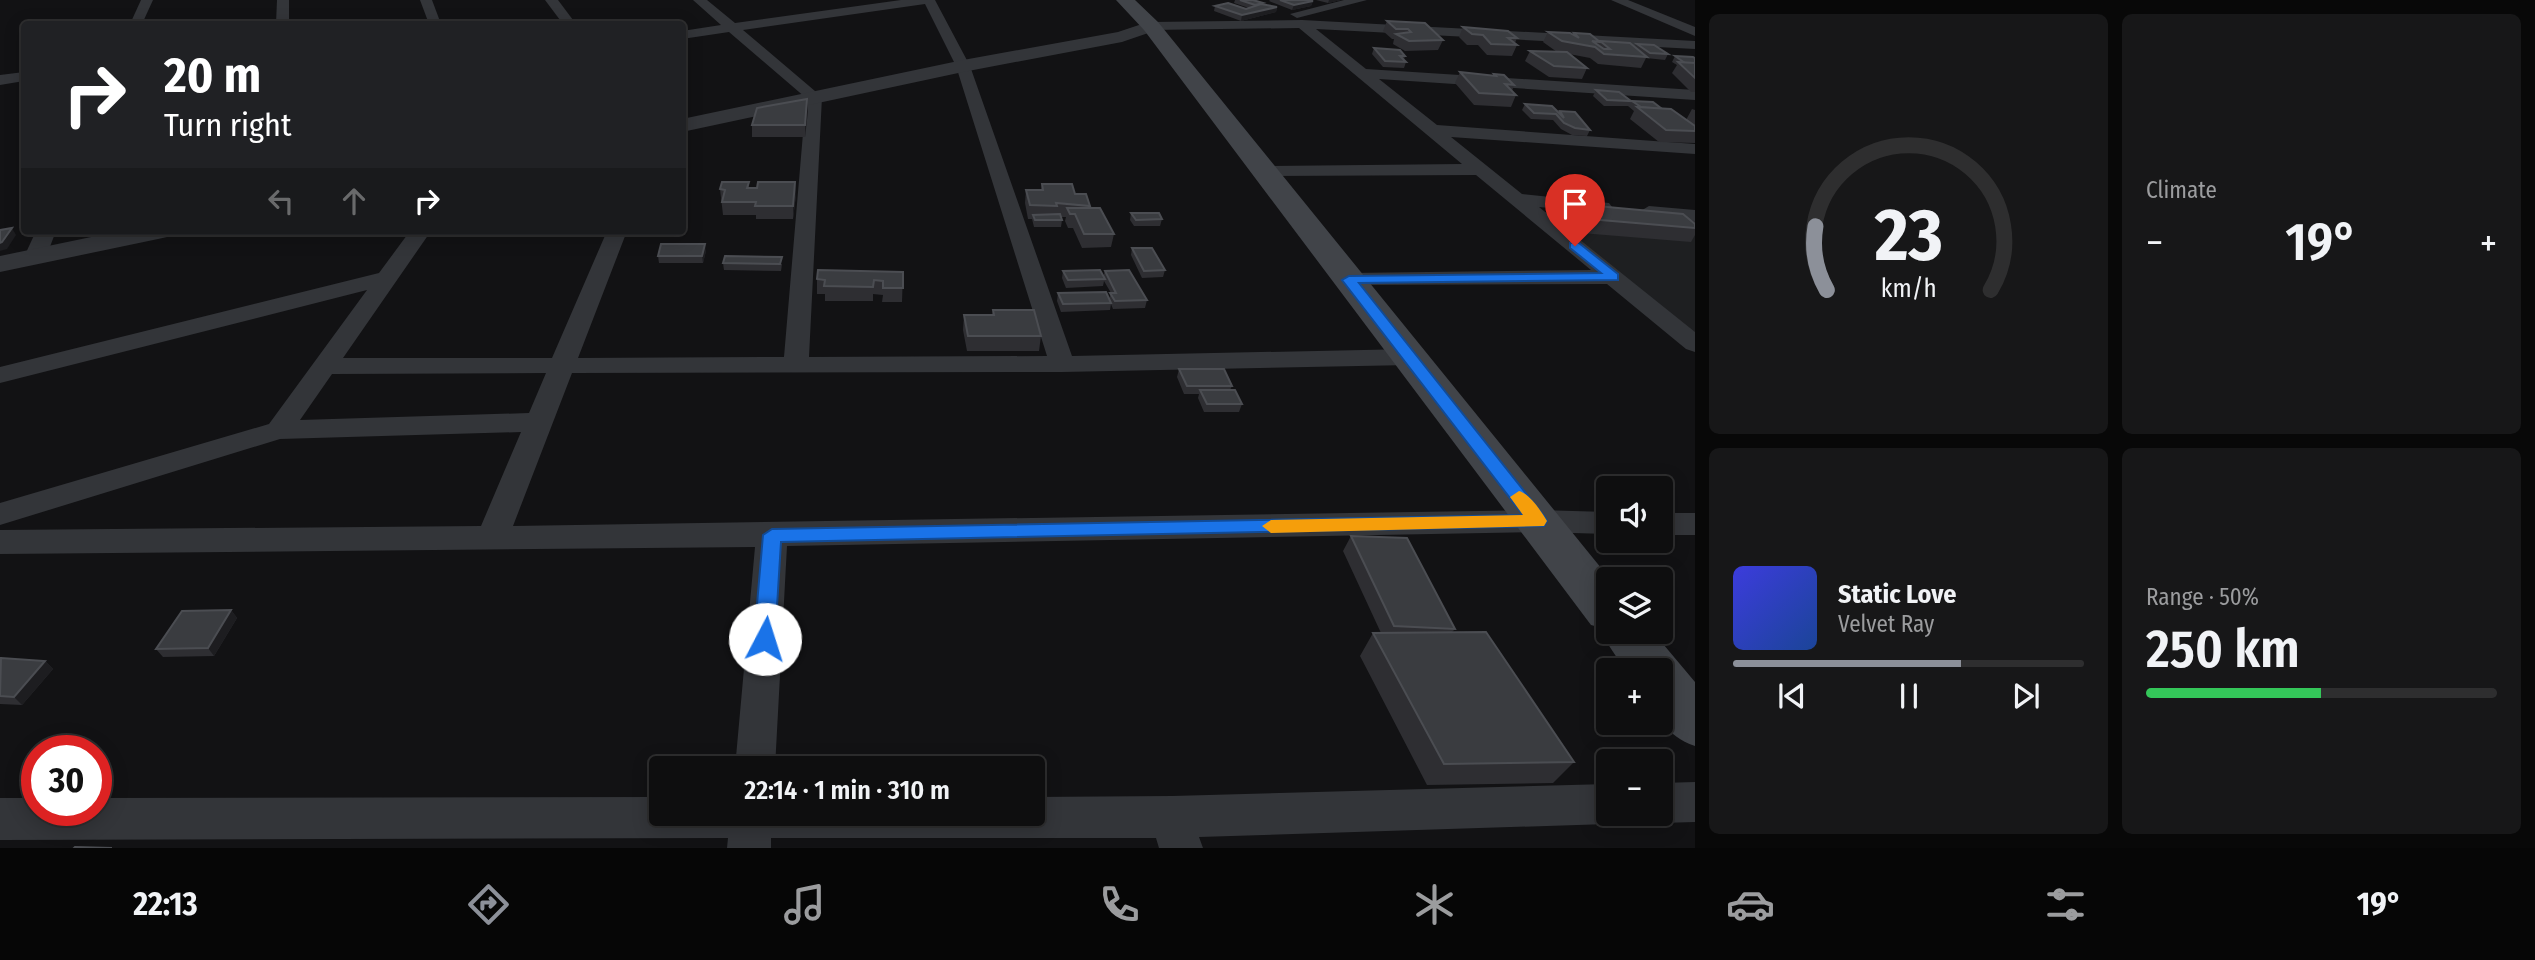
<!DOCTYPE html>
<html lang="en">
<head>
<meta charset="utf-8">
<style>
	body { margin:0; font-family:"Fira Sans Condensed",sans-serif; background:#171718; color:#f1f3f6; height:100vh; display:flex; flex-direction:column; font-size:26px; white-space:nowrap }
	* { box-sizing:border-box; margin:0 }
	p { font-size:23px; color:#9b9c9e }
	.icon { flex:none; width:38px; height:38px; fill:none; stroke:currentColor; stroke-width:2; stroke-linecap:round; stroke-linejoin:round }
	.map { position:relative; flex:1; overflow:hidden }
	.side { display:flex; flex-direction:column; gap:14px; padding:14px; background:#080808; width:840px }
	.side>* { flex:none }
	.banner { position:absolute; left:21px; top:21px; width:665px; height:214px; border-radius:7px; box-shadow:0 4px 18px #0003,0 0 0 2px #2e2e2f; background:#202124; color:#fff; overflow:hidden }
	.buttons { position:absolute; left:1596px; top:476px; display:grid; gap:14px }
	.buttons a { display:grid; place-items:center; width:77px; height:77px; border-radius:7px; background:#0e0e0f; box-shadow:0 4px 18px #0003,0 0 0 2px #2e2e2f; font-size:35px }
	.speed { position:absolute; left:21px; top:735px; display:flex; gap:14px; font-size:35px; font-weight:700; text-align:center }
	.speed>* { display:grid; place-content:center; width:91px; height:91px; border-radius:50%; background:#0e0e0f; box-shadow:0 4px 18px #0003,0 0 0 2px #2e2e2f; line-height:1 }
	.speed .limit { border:10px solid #d22; background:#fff; color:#111 }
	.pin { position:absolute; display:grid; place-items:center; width:60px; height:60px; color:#fff; margin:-72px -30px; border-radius:50% 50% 50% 0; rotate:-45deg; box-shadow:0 0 7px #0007 }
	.pin .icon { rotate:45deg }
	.me { position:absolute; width:77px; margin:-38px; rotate:5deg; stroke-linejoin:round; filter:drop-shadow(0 0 5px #0008) }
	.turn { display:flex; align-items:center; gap:24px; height:147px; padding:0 28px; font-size:32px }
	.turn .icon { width:91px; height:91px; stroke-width:2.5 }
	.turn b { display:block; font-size:49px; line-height:60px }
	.lanes { display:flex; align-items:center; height:66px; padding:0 28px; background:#0003; justify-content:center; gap:35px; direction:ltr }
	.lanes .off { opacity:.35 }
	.big { font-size:52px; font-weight:600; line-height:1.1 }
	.side .card { flex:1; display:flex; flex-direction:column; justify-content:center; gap:10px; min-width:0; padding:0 24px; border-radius:10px; background:#171718 }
	.side .dial { align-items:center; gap:0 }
	.dial svg { height:182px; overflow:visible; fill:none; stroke:#2e2e2f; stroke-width:7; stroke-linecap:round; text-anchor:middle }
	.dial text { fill:#f1f3f6; stroke:none }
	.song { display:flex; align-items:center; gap:21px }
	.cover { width:84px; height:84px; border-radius:10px; background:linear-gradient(135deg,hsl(240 70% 55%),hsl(220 70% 35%)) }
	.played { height:7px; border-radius:4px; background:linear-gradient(90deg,#8c9099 65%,#2e2e2f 65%) }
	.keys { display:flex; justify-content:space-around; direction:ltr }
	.heat { display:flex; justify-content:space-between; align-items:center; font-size:38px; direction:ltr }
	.charge { height:10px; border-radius:5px; background:linear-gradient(90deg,#34c759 50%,#2e2e2f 0) }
	.side .tiles { flex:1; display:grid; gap:14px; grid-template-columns:repeat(2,1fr) }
	.trip { position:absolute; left:649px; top:756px; width:396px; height:70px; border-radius:7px; background:#0e0e0f; box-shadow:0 4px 18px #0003,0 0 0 2px #2e2e2f; font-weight:600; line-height:70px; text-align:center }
	.tab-bar { display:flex; height:112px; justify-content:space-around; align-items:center; background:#060606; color:#9b9c9e }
	.tab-bar .icon { width:49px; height:49px }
	.tab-bar .active { color:#8c9099 }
	.tab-bar b { font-size:32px; color:#f1f3f6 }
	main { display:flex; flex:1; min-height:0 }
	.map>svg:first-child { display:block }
	.built { fill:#1e1f21 }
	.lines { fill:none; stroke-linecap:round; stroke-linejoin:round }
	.minor { fill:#333539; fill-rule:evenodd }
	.tertiary { fill:#333539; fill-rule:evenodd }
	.secondary { fill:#414449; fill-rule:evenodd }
	.wall { fill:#2e2e32 }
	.shaded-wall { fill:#1d1d20 }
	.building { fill:#3a3c40; stroke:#4b4d52; stroke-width:2 }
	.route { fill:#1a73e8; stroke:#114b97; stroke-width:2 }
	.slow { fill:#f59e0b }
</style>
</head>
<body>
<main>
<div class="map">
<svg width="1695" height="848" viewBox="0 0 1695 848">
	<rect width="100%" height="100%" fill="#121214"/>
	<!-- built -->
	<path class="built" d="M1544,212L1695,225V334Z"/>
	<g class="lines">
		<!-- minor -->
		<g class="minor">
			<path d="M141,0H153L142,24H130Z"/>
			<path d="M277,0H289V24H276Z"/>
			<path d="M420,0H432L441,24H429Z"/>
			<path d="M545,0H558L576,24H563Z"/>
			<path d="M693,0H707L735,23L901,0H935L970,66L1072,356L1410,349L1419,352L1423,357L1419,362L1410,365L1062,372L572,373L513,526L1538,510L1608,512V534L1538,532L787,546L775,768H735L755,547L0,554V530L481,526L521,432L280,439L0,525V503L269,424L367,290L0,383V367L379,273L410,231H431L343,358H552L607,231H627L578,358L784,357L806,98L729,32L682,39V31L721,25ZM925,4L956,66L1047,356L809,357L822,97L743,30ZM546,373L529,413L300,420L332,374Z"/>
			<path d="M1344,0H1367L1297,18L1290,14Z"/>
			<path d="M1611,0H1628L1695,27V36Z"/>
			<path d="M1302,20L1695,41V49L1316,29L1366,69L1695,90V100L1379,79L1437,125L1695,144V154L1451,137L1522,194L1609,203L1612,207L1609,211L1602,213L1539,207L1695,332V352L1686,349L1607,284L1341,285L1338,280L1349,273L1591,270L1476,175L1258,176L1256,172L1265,166L1462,164L1299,28L1151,30L1144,26L1151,22Z"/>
			<path d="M24,72V81L0,85V75Z"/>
			<path d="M1649,206L1695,210V222L1642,216L1639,212Z"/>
			<path d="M36,231H56L46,257L35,264L24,257Z"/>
			<rect x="1661" y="513" width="34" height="22"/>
			<path d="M1695,782V822L1661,823L1646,817L1645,814H1661V783Z"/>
			<path d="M1608,784V814H1625L1623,818L1608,824L1199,837L1203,848H1159L1156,838H771V848H727L728,838L0,840V798H37V810H96V798L662,797V814H1032V797L1172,796Z"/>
		</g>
		<!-- tertiary -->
		<g class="tertiary">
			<path d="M1151,21L1159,26L1157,30L1122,42L963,72L682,132V119L963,60L1118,32Z"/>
			<path d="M120,231H171L167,237L158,239L0,272V256Z"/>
		</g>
		<!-- secondary -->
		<path class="secondary" d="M1116,0H1135L1158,22L1610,579L1608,632H1653L1695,682V746C1654,731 1661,708 1661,670H1625L1600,632L1602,628L1591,625L1144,30Z"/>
	</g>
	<!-- wall -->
	<g class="wall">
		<path d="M1235,0H1253L1263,3V5L1277,7L1276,12L1241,21L1214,11L1215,6L1246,9L1249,8L1234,3Z"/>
		<path d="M1270,0H1309L1313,1L1311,6L1292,10L1269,1Z"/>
		<path d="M1316,0H1341L1328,3Z"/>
		<path d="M1387,21L1425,23L1443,40L1438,50L1405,51L1393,44L1394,39H1392L1383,31Z"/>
		<path d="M1463,27L1517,38L1515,43L1517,45L1512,56L1487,55L1478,45H1467L1459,37Z"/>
		<path d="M1548,32L1573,35L1574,33L1600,42V41L1635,47L1637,44L1668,54L1665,60L1646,58L1641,68L1598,64L1590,58L1569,54L1587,68L1582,79L1549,77L1525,61L1530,51L1557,52L1543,42Z"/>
		<path d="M1374,48L1405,56L1404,60L1406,62L1404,68L1383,67L1372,54Z"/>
		<path d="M1675,56L1695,58V92H1691L1672,73L1677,65L1672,62Z"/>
		<path d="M1460,72L1493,76L1494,74L1514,85L1512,91L1516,95L1511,107L1474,105L1455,83Z"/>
		<path d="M1596,90L1631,101L1662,109L1686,120L1692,109L1695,110V143L1659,142L1630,119L1634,111L1628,106H1604L1593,96Z"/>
		<path d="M807,99L808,111L805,137H752V125Z"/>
		<path d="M1525,104L1559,113L1560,111L1590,130L1587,136L1572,135L1561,129L1553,120L1531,119L1522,110Z"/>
		<path d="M749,182V188H757L795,182L796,195L793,219H756V215H723L720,189Z"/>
		<path d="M1042,184L1075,194L1090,206V208L1114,234L1111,247L1082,248L1073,228H1068L1065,221L1066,217H1061L1062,220L1061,227H1034L1032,219H1028L1025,203L1026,190H1041Z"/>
		<path d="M1564,203L1695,221V235L1691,242L1569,232L1557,217Z"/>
		<path d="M1131,213L1162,219L1160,226H1134L1130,220Z"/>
		<path d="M1132,248L1165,270L1163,277L1142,278L1131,255Z"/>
		<path d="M706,251L703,263H659L658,256Z"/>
		<path d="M723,263L782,264L781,271L724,270Z"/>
		<path d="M1063,271L1103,277L1105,271L1147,300L1145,308L1113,309L1111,304L1110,310L1061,312L1057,301L1058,293L1109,299L1111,293L1104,281L1103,286L1066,288L1062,278Z"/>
		<path d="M903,272L902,302H882L883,295L873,294V301H825V294H817V279Z"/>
		<path d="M993,310L1041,336L1039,351H967L963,330L964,315H992Z"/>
		<path d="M1179,369L1232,386L1230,390L1242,404L1239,412H1204L1198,398L1199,394H1184L1177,377Z"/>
		<path d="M1351,536L1455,629L1452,632L1574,762L1553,783L1427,785L1360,656L1373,633H1381L1343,551Z"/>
		<path d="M231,610L237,618L214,656L163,657L156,649Z"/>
		<path d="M0,659L45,661L53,669L22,705L0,704Z"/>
	</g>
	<!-- shaded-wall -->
	<g class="shaded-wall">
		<path d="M1329,0H1341L1328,3Z"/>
		<path d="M1313,1L1311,6L1292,10L1294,5Z"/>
		<path d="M1277,7L1276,12L1241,21L1242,15Z"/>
		<path d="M807,99L808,111L805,137V125Z"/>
		<path d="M795,182L796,195L793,219V206Z"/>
		<path d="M12,228L16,235L7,249L0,251V243Z"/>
		<path d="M705,244L706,251L703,263L702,256Z"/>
		<path d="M231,610L237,618L214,656L208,648Z"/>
		<path d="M45,661L53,669L22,705L14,697Z"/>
	</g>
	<!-- building -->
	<g class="building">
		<path d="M1240,0H1253L1263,3L1255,5Z"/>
		<path d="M1280,0H1309L1313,1L1294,5Z"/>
		<path d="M1228,3L1246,9L1261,4L1277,7L1242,15L1215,6Z"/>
		<path d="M1387,21L1425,23L1443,40L1409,41L1396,34L1411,32L1408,29H1396Z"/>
		<path d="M1463,27L1508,31L1517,38H1508L1517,45L1491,44L1483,35L1472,34Z"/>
		<path d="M1548,32L1570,33L1579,38L1574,33L1590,34L1600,42L1592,41L1604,49H1610L1600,41L1630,43L1647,57L1604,54L1595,47L1562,41Z"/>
		<path d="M1637,44L1654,45L1668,54L1650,53Z"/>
		<path d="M1374,48L1400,50L1405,56H1400L1406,62L1385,61Z"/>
		<path d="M1530,51L1567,52L1587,68L1554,66Z"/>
		<path d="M1675,56L1693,57L1695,58V63H1685Z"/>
		<path d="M1678,62L1695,63V78Z"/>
		<path d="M1460,72L1496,76L1494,74L1504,75L1514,85L1505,84L1516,95L1479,93Z"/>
		<path d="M1596,90L1619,92L1631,101L1607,100Z"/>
		<path d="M807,99L805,125H752L757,108Z"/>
		<path d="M1632,101L1653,102L1662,109L1641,107Z"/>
		<path d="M1525,104L1552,106L1564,118L1560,111L1575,112L1590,130L1575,128L1564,123L1556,114L1534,113Z"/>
		<path d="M1637,107L1671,109L1695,126V131L1666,130Z"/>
		<path d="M722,182H749L747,188H757L758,182H795L793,206H755L756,202H722L725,190L720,189Z"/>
		<path d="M1042,184H1072L1075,194H1086L1090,206L1056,203L1057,206L1030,205L1026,190H1043Z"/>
		<path d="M1564,203L1683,214L1695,224V228L1577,218Z"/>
		<path d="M1067,208H1100L1114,234H1084L1075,214H1070Z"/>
		<path d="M1131,213H1159L1162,219L1136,220Z"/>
		<path d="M1060,214L1062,220H1035L1033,215Z"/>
		<path d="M12,228L2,242L0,243V230Z"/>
		<path d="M661,244H705L702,256H658Z"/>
		<path d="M1132,248H1152L1165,270L1144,271Z"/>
		<path d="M725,256L782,257L780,264L723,263Z"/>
		<path d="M818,270L903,272V288H883V281L874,280L873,287L824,286L825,280L817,279Z"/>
		<path d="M1100,270L1105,279L1068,280L1063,271Z"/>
		<path d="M1129,270L1147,300L1115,301L1110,293H1116L1105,271Z"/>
		<path d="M1106,292L1111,303L1063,304L1058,293Z"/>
		<path d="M993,310H1034L1041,336H968L964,315H994Z"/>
		<path d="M1179,369H1224L1232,386H1187Z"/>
		<path d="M1200,390H1235L1242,404H1207Z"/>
		<path d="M1351,536L1407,538L1455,629L1394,626Z"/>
		<path d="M231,610L208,648L156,649L182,611Z"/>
		<path d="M1486,632L1574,762L1444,764L1373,633Z"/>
		<path d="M1,658L45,661L14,697L0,696Z"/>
		<path d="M75,847L112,848H74Z"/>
	</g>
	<!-- route -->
	<path class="route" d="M1570,243H1579L1618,274V280L1359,283L1544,516L1547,521L1544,526L781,542L775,639L772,645L765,647L757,645L754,639L763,535L772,529L1523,515L1342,280L1349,276L1601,273L1570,248Z"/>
	<!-- slow -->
	<path class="slow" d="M1519,491C1530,494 1541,511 1547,521L1544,526L1271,533L1262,526L1271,520L1523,515L1510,497Z"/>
</svg>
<div class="buttons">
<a><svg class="icon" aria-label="sound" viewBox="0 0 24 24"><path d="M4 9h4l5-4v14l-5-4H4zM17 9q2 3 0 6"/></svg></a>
<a><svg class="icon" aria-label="layers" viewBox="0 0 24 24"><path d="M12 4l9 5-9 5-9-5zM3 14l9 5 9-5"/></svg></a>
<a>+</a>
<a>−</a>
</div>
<div class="speed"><div class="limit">30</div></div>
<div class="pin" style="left:1575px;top:246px;background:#d93025"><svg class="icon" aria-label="arrive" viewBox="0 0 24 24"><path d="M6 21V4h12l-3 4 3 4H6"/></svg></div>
<svg class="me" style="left:765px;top:639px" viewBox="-20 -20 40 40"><circle r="19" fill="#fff"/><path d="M0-13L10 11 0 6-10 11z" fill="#1a73e8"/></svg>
<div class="trip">22:14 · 1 min · 310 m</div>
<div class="banner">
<div class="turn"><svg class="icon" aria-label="right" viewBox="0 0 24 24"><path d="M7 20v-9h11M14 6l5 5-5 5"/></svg><div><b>20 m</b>Turn right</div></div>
<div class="lanes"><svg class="icon off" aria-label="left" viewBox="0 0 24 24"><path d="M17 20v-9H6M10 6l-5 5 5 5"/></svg><svg class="icon off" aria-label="ahead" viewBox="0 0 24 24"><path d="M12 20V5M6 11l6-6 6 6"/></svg><svg class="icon" aria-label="right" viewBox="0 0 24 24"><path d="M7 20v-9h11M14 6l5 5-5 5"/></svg></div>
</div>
</div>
<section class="side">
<div class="tiles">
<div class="card dial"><svg viewBox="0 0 100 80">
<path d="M14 69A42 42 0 1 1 86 69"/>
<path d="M14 69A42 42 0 0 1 9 41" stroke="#8c9099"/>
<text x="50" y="56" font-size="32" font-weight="700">23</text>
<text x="50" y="72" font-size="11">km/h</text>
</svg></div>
<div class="card"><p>Climate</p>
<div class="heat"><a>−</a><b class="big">19°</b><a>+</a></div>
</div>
<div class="card">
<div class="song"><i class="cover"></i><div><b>Static Love</b><p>Velvet Ray</p></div></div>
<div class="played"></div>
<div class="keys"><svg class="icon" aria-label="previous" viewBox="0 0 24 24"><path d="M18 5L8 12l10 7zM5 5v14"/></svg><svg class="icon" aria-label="pause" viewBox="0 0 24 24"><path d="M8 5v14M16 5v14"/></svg><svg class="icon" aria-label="next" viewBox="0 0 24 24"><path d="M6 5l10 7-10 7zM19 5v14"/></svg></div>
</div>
<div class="card"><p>Range · 50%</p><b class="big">250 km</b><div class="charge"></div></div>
</div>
</section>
</main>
<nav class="tab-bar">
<b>22:13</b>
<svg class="icon active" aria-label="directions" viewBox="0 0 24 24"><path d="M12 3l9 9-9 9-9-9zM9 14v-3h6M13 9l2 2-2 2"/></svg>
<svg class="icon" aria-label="music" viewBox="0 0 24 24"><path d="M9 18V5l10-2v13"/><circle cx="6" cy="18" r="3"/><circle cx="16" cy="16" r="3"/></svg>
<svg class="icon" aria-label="phone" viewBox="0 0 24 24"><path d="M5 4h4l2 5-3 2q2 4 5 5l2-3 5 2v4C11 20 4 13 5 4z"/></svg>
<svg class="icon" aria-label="climate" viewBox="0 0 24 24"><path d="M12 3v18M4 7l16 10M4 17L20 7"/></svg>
<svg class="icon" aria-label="car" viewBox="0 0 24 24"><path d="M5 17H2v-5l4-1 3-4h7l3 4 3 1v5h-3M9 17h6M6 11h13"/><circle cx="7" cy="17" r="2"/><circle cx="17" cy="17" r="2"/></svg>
<svg class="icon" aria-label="filters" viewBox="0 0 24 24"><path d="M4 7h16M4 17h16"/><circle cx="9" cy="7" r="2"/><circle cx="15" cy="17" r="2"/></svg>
<b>19°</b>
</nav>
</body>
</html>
